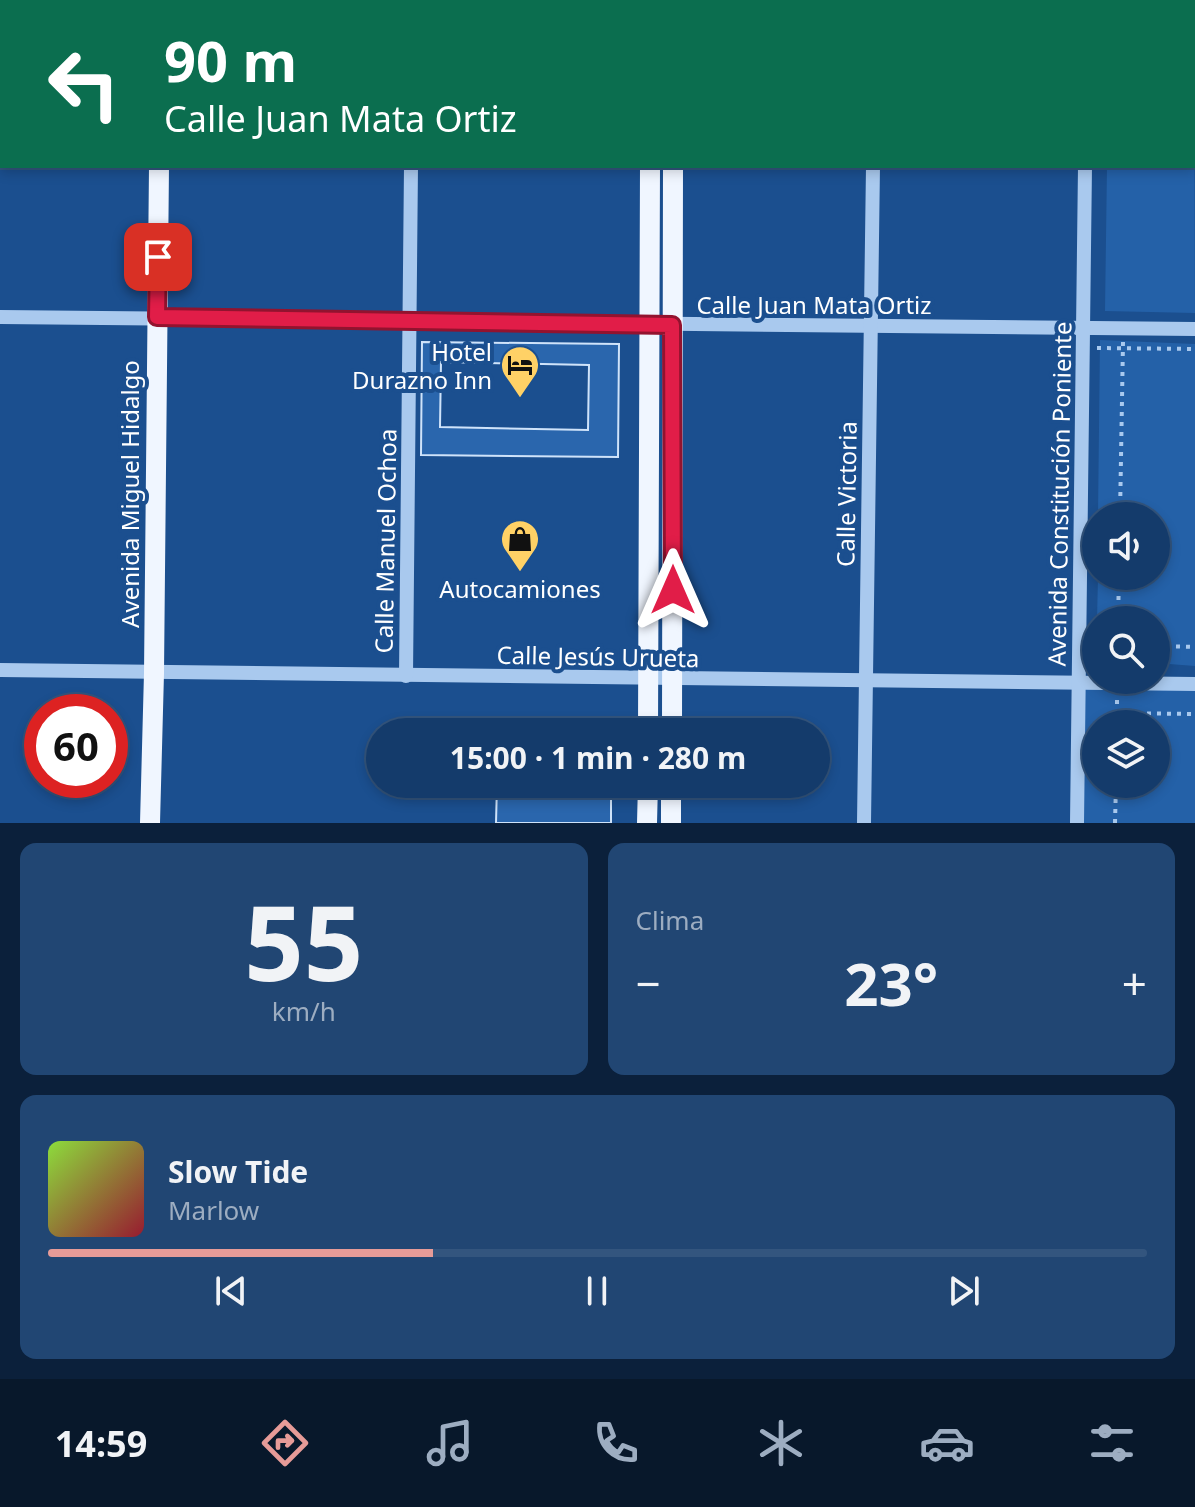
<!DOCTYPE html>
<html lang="es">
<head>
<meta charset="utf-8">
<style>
	body { margin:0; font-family:"Noto Sans",sans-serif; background:#214673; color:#f1f3f6; height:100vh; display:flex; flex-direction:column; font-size:30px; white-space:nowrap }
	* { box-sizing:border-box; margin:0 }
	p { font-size:26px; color:#9dadc1 }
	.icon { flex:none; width:44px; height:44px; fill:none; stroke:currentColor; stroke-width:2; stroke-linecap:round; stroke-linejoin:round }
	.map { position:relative; height:823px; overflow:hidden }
	.panel { display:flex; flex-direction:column; gap:20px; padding:20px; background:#0b203b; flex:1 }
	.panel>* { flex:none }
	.top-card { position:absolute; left:0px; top:0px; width:1196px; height:168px; box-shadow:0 4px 12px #0003,0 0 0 2px #33557e; background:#0b6e4f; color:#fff; overflow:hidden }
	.controls { position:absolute; left:1082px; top:502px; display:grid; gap:16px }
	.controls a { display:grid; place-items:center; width:88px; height:88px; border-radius:50%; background:#143b6b; box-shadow:0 4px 12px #0003,0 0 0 2px #33557e; font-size:40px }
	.speed { position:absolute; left:24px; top:694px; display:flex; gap:16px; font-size:40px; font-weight:700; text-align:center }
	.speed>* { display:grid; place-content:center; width:104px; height:104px; border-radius:50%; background:#143b6b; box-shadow:0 4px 12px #0003,0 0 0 2px #33557e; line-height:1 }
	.speed .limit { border:12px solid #d22; background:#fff; color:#111 }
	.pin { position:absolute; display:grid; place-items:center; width:68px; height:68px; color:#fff; margin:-34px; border-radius:16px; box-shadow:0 4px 12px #0006 }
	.me { position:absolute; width:88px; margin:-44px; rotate:0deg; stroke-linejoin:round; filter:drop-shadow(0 0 6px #0008) }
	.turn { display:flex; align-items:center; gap:28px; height:168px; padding:0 32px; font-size:36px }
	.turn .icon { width:104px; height:104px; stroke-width:2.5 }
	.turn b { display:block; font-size:56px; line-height:68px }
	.big { font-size:60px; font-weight:700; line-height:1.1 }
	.panel .card { flex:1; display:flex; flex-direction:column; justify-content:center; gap:12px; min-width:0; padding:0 28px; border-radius:16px; background:#214673 }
	.panel .dial { align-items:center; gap:0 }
	.dial b { font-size:104px; line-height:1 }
	.song { display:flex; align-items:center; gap:24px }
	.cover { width:96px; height:96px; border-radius:12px; background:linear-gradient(135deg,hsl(90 70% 55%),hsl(350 70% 35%)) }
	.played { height:8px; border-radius:4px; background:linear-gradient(90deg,#e69b98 35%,#33557e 35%) }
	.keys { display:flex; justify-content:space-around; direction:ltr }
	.heat { display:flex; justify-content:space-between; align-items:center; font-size:44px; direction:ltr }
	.panel .tiles { flex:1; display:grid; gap:20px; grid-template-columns:1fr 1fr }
	.card:last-child { grid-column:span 2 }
	.trip { position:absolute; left:366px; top:718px; width:464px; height:80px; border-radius:40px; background:#143b6b; box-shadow:0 4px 12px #0003,0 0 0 2px #33557e; font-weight:700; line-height:80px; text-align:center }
	.tab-bar { display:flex; height:128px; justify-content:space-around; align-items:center; background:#08182b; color:#9dadc1 }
	.tab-bar .icon { width:56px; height:56px }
	.tab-bar .active { color:#e69b98 }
	.tab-bar b { font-size:36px; color:#f1f3f6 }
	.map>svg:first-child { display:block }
	.green { fill:#2461a8; fill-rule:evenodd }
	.building { fill:#2a66ad; stroke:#cfe3fa; stroke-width:2; fill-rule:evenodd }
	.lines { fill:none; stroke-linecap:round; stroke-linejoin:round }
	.path { stroke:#a9c9ee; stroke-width:4; stroke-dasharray:4 6; stroke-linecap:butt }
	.minor { stroke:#a9c9ee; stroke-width:14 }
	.major { stroke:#f0f6ff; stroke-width:20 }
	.route-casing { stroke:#92132f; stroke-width:20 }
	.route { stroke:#e11d48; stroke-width:14 }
	.labels { text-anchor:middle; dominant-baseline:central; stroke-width:8; stroke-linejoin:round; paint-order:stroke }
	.street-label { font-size:24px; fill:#fff; stroke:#1b4f8f }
	.poi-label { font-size:24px; fill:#fff; stroke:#1b4f8f; text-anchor:end }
</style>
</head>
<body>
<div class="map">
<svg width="1195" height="823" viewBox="0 0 1195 823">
	<rect width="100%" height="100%" fill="#1b4f8f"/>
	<!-- green -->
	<g class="green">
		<path d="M1194,3L1195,313L1105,311L1107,166H1194Z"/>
		<path d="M1100,340L1195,344V666L1156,663V620H1097L1098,576H1156V516H1098Z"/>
		<path d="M1080,686L1195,687V823H1079ZM1096,724H1156V784H1096Z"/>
	</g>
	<!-- building -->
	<g class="building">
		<path d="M422,342L619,344L618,457L421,455ZM441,362L589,365L588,430L440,427Z"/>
		<path d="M497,784H538V792L611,794V823H496Z"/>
	</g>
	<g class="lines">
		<!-- path -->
		<g class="path">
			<path d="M1097,348L1195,349"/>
			<path d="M1120,516L1123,342"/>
			<path d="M1118,620L1119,576"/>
			<path d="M1156,646L1195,647"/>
			<path d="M1117,713L1195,714"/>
			<path d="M1117,724V698"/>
			<path d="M1115,823L1116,784"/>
		</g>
		<!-- minor -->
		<g class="minor">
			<path d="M414,2V0"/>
			<path d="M876,2V0"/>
			<path d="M1086,2V0"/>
			<path d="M0,317L1195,329"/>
			<path d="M0,670L1195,684"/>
			<path d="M406,676L411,166"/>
			<path d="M864,823L873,166"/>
			<path d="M1077,823L1085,166"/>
		</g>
		<!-- major -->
		<g class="major">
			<path d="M161,2V0"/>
			<path d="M652,2V0"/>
			<path d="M674,2V0"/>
			<path d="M648,732L650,166"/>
			<path d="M672,732L673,166"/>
			<path d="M150,823L154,673L159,166"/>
			<path d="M647,823L648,784"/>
			<path d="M671,823V784"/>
		</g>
	</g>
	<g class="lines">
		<!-- route casing -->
		<g class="route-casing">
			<path id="route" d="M158,257L157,317L672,325L673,590"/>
		</g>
		<!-- route -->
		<use href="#route" class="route"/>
	</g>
	<!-- icons -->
	<defs>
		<g id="hotel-pin" transform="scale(2)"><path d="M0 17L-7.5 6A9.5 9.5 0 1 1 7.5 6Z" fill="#ffd166" stroke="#1b4f8f"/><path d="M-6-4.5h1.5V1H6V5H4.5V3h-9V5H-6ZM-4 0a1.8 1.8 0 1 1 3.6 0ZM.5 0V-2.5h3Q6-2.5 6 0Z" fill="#111"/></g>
		<g id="shop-pin" transform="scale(2)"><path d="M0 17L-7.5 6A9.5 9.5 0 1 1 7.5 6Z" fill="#ffd166" stroke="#1b4f8f"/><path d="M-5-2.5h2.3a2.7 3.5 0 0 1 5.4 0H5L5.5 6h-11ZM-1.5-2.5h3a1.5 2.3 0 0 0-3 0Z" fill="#111"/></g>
	</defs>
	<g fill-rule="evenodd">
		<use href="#hotel-pin" x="520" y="365"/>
		<use href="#shop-pin" x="520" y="539"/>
	</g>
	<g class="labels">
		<!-- street labels -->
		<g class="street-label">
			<text x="814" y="304">Calle Juan Mata Ortiz</text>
			<text transform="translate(129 494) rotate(-90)">Avenida Miguel Hidalgo</text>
			<text transform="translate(846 494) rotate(-89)">Calle Victoria</text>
			<text transform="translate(1059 494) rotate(-89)">Avenida Constitución Poniente</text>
			<text transform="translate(385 541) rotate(-89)">Calle Manuel Ochoa</text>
			<text transform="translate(598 656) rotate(1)">Calle Jesús Urueta</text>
		</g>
		<!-- poi labels -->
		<g class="poi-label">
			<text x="492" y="351">Hotel<tspan x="492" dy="28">Durazno Inn</tspan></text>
			<text x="520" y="588" text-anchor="middle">Autocamiones</text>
		</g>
	</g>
</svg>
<div class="controls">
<a><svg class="icon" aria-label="sound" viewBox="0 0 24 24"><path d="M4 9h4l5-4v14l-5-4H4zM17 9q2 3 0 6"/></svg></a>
<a><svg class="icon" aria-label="search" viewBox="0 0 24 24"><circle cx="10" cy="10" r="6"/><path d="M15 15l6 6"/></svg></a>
<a><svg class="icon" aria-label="layers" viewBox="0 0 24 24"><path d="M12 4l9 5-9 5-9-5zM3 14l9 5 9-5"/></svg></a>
</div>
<div class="speed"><div class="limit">60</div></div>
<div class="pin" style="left:158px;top:257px;background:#d93025"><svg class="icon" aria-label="arrive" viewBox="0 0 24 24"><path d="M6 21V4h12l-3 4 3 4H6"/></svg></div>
<svg class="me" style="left:673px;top:590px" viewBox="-20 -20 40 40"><path d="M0-17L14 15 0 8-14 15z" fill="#e11d48" stroke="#fff" stroke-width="4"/></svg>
<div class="trip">15:00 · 1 min · 280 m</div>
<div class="top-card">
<div class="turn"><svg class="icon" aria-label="left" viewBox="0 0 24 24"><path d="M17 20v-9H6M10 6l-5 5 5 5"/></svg><div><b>90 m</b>Calle Juan Mata Ortiz</div></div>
</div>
</div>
<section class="panel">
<div class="tiles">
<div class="card dial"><b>55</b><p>km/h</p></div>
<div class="card"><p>Clima</p>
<div class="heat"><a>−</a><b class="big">23°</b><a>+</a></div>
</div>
<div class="card">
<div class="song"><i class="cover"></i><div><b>Slow Tide</b><p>Marlow</p></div></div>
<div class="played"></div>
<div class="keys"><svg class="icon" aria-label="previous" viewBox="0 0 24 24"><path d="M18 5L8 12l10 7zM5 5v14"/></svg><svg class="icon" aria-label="pause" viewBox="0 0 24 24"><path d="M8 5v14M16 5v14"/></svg><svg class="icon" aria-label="next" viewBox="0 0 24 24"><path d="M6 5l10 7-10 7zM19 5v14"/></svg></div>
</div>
</div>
</section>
<nav class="tab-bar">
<b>14:59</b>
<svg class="icon active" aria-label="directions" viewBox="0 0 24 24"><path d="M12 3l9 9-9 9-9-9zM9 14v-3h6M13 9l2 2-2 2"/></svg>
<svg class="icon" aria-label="music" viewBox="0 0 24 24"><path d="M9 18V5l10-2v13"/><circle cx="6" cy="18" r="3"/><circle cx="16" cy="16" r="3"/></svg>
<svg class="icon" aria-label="phone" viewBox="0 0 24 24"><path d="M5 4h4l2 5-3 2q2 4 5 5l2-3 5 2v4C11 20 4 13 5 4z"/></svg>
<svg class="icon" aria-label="climate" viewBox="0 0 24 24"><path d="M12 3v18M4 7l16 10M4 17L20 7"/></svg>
<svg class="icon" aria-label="car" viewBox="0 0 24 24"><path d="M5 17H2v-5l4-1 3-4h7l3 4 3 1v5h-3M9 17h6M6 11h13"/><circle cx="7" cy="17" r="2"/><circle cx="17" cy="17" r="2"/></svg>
<svg class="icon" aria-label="filters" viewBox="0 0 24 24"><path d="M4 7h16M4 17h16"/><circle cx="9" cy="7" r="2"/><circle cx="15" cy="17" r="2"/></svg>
</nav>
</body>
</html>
